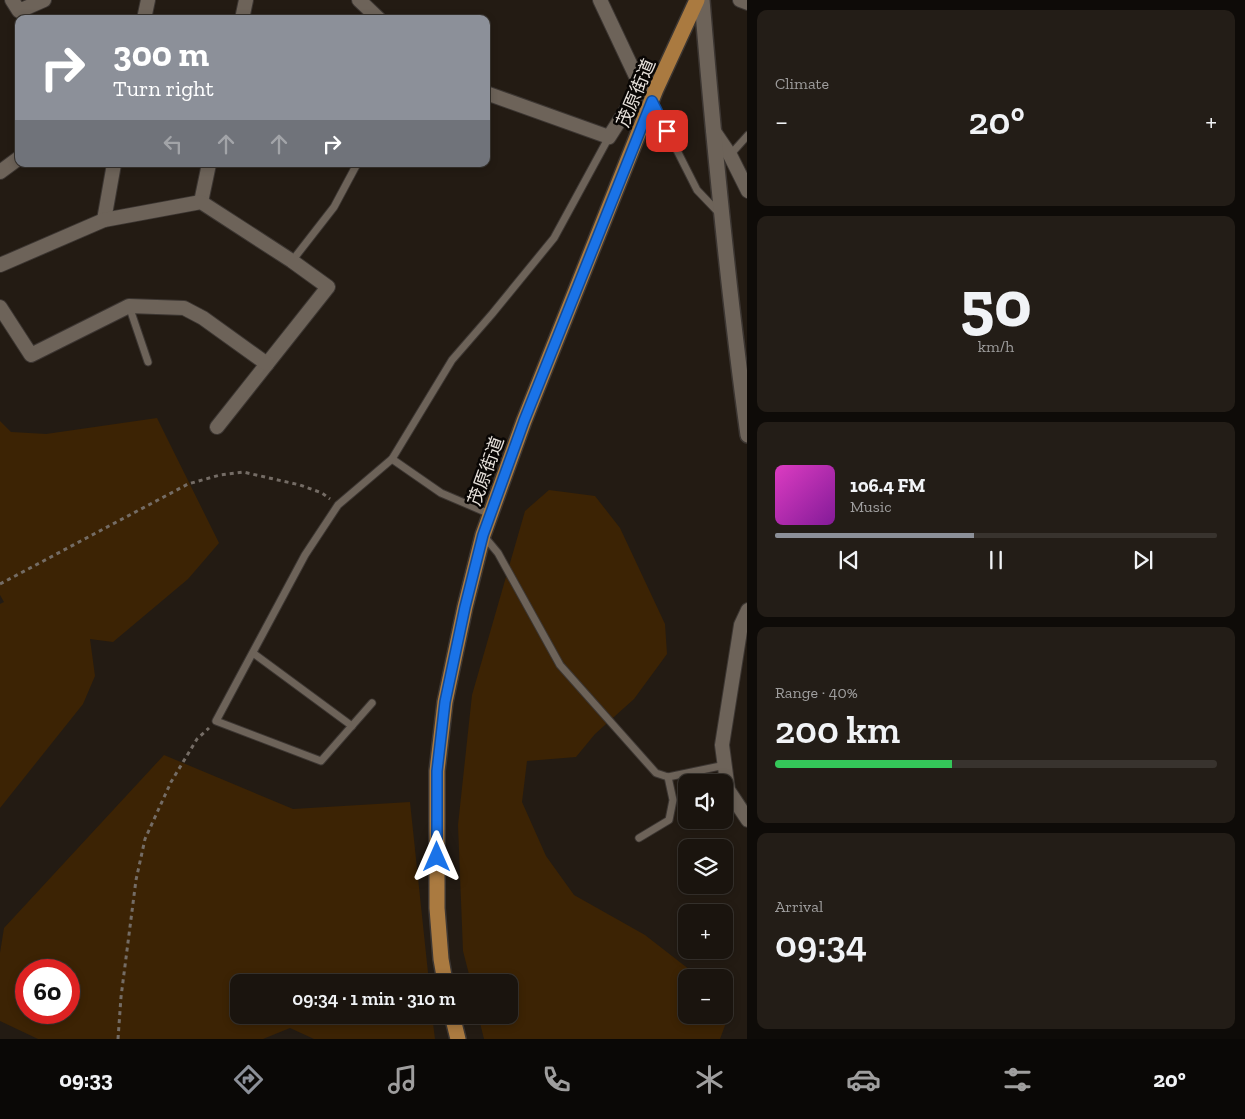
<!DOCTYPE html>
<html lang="en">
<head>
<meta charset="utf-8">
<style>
	body { margin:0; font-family:"Zilla Slab","Noto Sans JP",serif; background:#231d17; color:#f1f3f6; height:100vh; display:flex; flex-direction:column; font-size:19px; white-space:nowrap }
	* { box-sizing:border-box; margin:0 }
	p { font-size:16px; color:#9f9e9e }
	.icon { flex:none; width:28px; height:28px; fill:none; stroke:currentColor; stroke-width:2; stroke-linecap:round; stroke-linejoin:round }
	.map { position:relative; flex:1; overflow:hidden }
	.side { display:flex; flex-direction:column; gap:10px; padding:10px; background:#0e0b08; width:498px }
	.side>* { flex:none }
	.top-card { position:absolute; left:15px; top:15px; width:475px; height:152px; border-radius:10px; box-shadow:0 2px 8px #0003,0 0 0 1px #38332e; background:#8c9099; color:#fff; overflow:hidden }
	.controls { position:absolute; left:678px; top:774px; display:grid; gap:10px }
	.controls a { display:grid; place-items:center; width:55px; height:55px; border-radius:10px; background:#1a140e; box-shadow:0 2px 8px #0003,0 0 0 1px #38332e; font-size:25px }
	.speed { position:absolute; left:15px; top:959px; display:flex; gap:10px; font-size:25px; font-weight:700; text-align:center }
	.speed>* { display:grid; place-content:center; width:65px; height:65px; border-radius:50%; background:#1a140e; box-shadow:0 2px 8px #0003,0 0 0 1px #38332e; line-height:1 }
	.speed .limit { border:8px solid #d22; background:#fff; color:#111 }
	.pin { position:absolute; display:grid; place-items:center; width:42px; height:42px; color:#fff; margin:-21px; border-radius:10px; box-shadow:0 2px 8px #0006 }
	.me { position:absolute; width:55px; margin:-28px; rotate:0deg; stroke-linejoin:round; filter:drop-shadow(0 0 4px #0008) }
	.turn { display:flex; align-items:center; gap:18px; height:105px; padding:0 15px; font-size:22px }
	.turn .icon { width:65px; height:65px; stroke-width:2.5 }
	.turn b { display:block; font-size:35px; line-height:42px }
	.lanes { display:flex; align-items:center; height:48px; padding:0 15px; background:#0003; justify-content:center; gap:25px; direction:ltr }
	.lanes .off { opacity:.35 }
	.big { font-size:38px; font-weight:600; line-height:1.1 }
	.side .tile { flex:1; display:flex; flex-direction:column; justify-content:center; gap:8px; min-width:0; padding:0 18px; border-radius:10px; background:#231d17 }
	.side .dial { align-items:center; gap:0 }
	.dial b { font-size:65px; line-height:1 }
	.song { display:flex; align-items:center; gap:15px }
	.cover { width:60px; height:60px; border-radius:8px; background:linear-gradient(135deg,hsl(310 70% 55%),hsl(290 70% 35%)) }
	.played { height:5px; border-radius:2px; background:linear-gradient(90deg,#8c9099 45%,#38332e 45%) }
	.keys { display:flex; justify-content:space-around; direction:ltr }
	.heat { display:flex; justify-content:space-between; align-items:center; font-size:28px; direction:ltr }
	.charge { height:8px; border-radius:4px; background:linear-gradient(90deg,#34c759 40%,#38332e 0) }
	.trip { position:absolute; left:230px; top:974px; width:288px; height:50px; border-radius:10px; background:#1a140e; box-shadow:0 2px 8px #0003,0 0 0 1px #38332e; font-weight:600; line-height:50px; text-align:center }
	.tab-bar { display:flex; height:80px; justify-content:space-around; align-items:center; background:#0a0806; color:#9f9e9e }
	.tab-bar .icon { width:35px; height:35px }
	.tab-bar .on { color:#8c9099 }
	.tab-bar b { font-size:22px; color:#f1f3f6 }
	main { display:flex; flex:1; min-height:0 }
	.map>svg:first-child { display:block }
	.green { fill:#3c2304; fill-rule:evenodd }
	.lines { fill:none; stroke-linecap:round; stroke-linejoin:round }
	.service-casing { stroke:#3c3632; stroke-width:9 }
	.minor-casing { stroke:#3c3632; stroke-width:16 }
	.tertiary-casing { stroke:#3c3632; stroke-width:18 }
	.primary-casing { stroke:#3c3632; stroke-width:18 }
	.path { stroke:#746c65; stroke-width:3; stroke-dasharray:4 4; stroke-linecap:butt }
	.service { stroke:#6d6359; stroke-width:7 }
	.minor { stroke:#6d6359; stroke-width:14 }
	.tertiary { stroke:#6d6359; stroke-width:15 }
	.primary { stroke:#aa7a40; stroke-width:15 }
	.route-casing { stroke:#114b97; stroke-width:12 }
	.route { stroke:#1a73e8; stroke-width:9 }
	.labels { text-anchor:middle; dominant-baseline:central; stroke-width:5; stroke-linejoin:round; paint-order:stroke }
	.street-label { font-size:18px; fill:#e7e1db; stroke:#090604 }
</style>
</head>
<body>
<main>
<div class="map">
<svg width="748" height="1039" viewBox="0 0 748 1039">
	<rect width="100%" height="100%" fill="#231b13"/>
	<!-- green -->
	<g class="green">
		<path d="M157,418L219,543L188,579L113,642L90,639L95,676L83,704L0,808V604L4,602L0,595V421L11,432L46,434Z"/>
		<path d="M549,490L595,496L620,528L665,624L667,654L634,699L595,734L576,757L527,761L522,802L546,856L574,895L645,935L699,977L686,978V1015H724V997L733,1004L720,1039H484L478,1015H509V982H471L463,951L458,825L472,695L525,511Z"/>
		<path d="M164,755L293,809L410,802L429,982H239V1015H432L435,1039H314L290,1028L263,1039H38L0,1021V953L4,928ZM26,970H69V1012H26Z"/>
	</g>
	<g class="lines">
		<!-- service casing -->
		<g class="service-casing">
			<g id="service">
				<path d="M652,101L697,190L719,213"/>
				<path d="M730,155L748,135"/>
				<path d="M292,261L334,207L357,164"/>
				<path d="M129,306L148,362"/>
				<path d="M392,459L441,493L490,514"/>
				<path d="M483,535L498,553L560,665L656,773L668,777L725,765"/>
				<path d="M253,653L352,726"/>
				<path d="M372,703L321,761L216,721L305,555L338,505L392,459L452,360L492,314L554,238L609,137"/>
				<path d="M639,838L669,820L673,800L668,777"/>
			</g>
		</g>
		<!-- minor casing -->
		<g class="minor-casing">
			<g id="minor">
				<path d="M12,0L19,11L44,0"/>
				<path d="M359,0L379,19"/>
				<path d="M600,0L641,87"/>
				<path d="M740,0L748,3"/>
				<path d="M144,19L148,0"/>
				<path d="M242,19L246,0"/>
				<path d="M486,93L609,137L641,87L656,89"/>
				<path d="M713,130L730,155L748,191"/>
				<path d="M0,172L19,158"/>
				<path d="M201,202L209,164"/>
				<path d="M104,220L114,164"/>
				<path d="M0,265L104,220L201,202L292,261L328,287L217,427"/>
				<path d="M0,307L31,355L129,306L184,308L203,318L267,364"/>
				<path d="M748,610L741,625L722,745L728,790L748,820"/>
			</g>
		</g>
		<!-- tertiary casing -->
		<g class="tertiary-casing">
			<path id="tertiary" d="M702,0C714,145 728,291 748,435"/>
		</g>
		<!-- primary casing -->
		<g class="primary-casing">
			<g id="primary">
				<path d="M445,982L441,959L437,908V771L445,702L465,607L483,535L524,421L656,89L697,0"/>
				<path d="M452,1015L458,1039"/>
			</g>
		</g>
		<!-- path -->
		<g class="path">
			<path d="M0,584L188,484L220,475L243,472L300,485L322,493L330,499"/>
			<path d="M118,1039L121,997L136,880L145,839L171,782L197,739L209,728"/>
		</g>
		<!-- service -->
		<use href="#service" class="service"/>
		<!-- minor -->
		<use href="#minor" class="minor"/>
		<!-- tertiary -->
		<use href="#tertiary" class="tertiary"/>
		<!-- primary -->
		<use href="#primary" class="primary"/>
	</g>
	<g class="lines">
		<!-- route casing -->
		<g class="route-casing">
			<path id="route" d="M437,857V771L445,702L465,607L483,535L524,421L652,101L667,131"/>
		</g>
		<!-- route -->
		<use href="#route" class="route"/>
	</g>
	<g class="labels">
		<!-- street labels -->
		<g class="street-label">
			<text transform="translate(636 93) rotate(-67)">茂原街道</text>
			<text transform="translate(486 471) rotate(-70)">茂原街道</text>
		</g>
	</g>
</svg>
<div class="controls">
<a><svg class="icon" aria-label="sound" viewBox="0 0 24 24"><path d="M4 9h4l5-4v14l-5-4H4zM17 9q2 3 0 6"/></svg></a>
<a><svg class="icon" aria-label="layers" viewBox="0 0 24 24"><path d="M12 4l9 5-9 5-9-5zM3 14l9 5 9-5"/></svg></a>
<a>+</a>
<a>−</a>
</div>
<div class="speed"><div class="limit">60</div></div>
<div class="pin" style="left:667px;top:131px;background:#d93025"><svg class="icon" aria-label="arrive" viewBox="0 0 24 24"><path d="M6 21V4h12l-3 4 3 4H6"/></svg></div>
<svg class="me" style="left:437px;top:857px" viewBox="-20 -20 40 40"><path d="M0-17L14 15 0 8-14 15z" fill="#1a73e8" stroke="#fff" stroke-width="4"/></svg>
<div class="trip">09:34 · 1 min · 310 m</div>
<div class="top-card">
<div class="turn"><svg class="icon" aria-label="right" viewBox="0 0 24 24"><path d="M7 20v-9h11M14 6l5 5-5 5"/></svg><div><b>300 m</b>Turn right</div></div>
<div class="lanes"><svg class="icon off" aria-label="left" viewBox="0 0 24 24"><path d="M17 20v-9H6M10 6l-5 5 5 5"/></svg><svg class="icon off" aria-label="ahead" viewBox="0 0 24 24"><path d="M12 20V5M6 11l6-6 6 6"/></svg><svg class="icon off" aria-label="ahead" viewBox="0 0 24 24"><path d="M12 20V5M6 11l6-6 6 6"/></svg><svg class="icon" aria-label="right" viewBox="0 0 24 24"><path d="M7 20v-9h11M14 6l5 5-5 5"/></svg></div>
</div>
</div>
<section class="side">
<div class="tile"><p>Climate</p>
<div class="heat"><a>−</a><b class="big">20°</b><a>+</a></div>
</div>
<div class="tile dial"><b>50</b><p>km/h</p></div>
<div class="tile">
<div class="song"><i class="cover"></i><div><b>106.4 FM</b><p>Music</p></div></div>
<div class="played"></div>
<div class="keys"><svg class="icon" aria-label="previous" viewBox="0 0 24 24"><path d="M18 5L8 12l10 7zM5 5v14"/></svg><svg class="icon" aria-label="pause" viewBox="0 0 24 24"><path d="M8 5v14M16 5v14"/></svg><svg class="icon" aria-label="next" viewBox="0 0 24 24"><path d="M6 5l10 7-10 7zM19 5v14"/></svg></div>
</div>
<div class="tile"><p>Range · 40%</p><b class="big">200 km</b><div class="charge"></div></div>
<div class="tile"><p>Arrival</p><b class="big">09:34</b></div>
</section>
</main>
<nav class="tab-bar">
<b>09:33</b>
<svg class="icon on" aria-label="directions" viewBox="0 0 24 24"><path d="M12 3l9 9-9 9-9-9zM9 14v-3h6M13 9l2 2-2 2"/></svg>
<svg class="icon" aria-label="music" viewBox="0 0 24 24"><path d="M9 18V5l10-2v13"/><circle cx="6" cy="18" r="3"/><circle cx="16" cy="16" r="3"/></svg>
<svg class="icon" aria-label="phone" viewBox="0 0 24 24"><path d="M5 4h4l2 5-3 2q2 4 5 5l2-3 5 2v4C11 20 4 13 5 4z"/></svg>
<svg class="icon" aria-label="climate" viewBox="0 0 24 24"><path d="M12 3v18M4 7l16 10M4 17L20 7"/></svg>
<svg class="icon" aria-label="car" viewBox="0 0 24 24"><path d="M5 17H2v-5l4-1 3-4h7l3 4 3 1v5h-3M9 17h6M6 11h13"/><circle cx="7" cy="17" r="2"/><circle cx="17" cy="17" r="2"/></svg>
<svg class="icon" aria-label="filters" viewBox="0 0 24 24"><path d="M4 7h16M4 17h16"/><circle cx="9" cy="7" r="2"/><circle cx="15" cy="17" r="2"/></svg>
<b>20°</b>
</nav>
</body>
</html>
